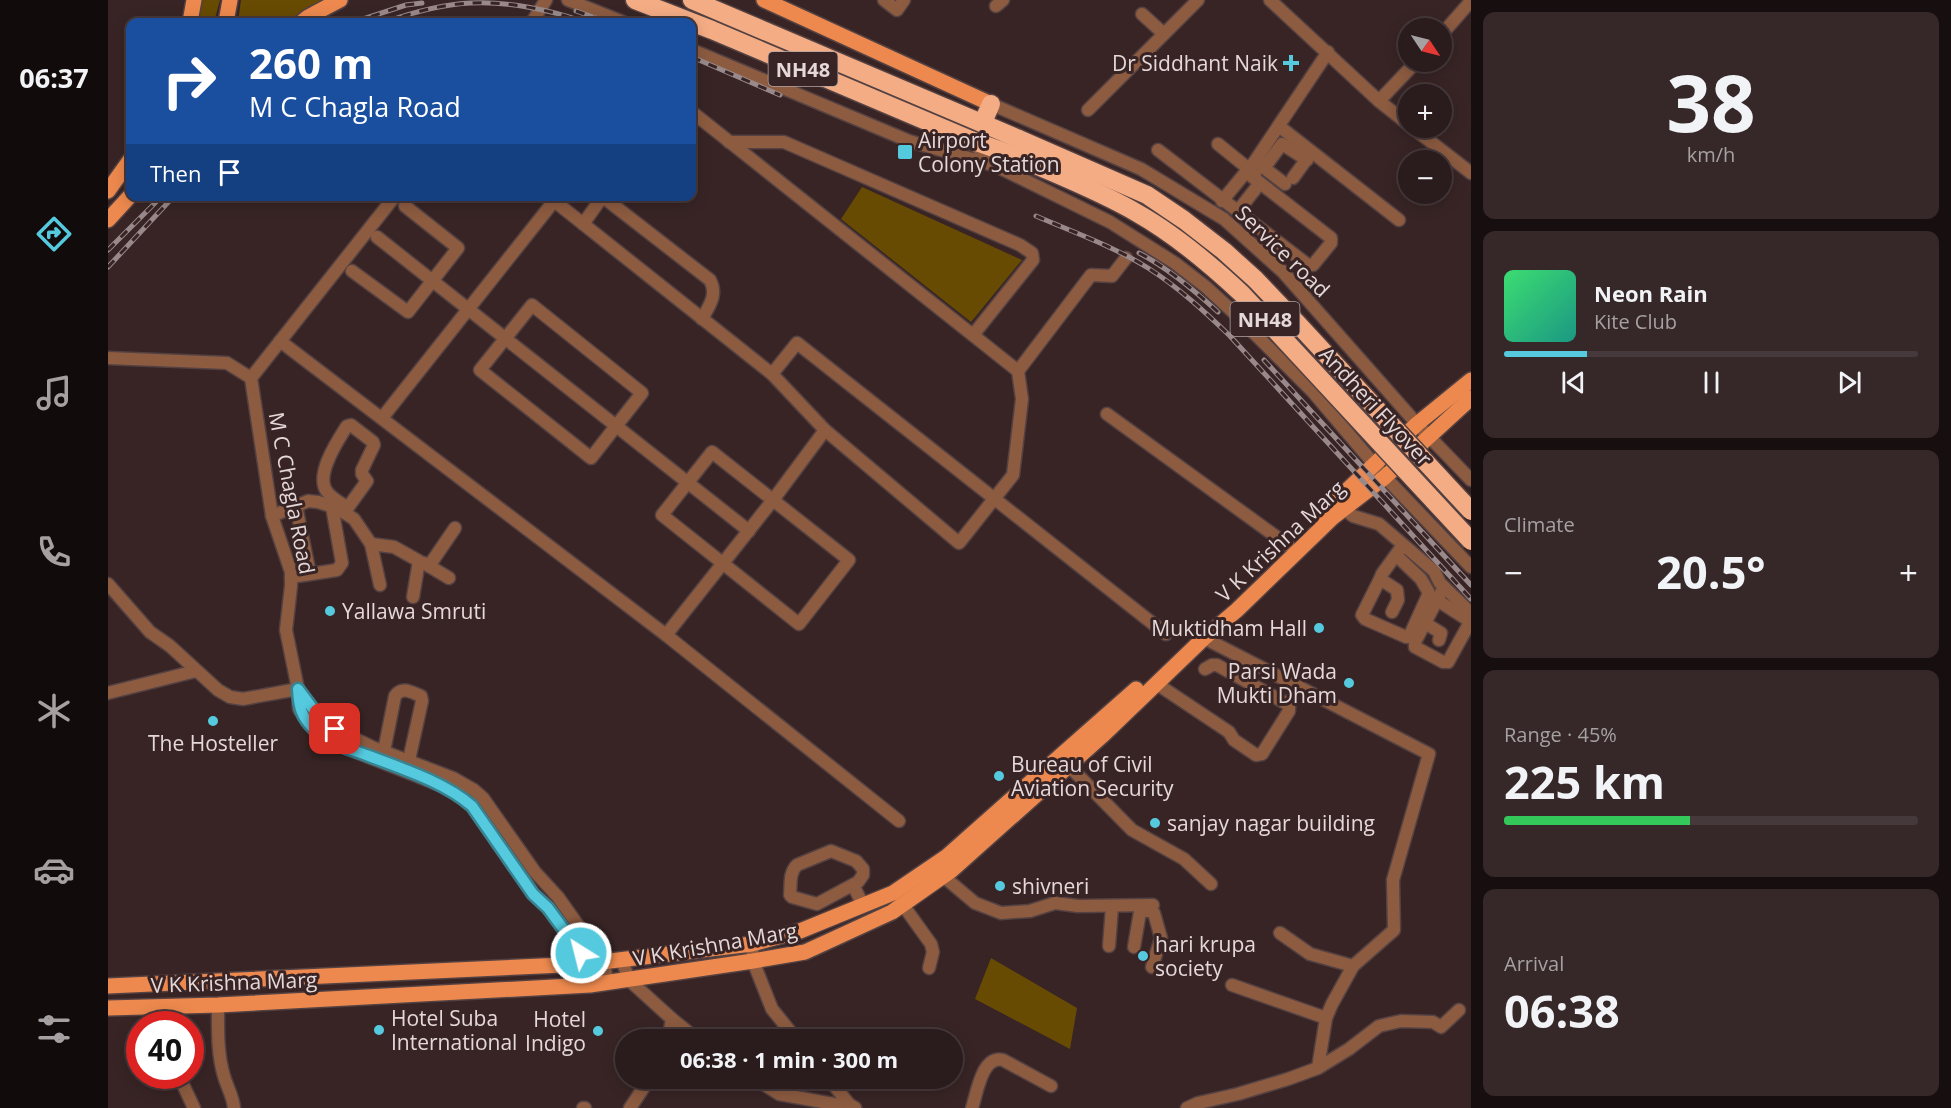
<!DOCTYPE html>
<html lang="en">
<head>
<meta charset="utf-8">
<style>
	body { margin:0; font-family:"Open Sans",sans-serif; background:#362829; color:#f1f3f6; height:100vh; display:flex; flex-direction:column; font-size:22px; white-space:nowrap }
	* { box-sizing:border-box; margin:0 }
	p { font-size:20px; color:#a5a1a3 }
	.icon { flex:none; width:33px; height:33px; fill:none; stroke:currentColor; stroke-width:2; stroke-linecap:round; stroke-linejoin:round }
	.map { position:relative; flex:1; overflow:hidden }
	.details { display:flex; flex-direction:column; gap:12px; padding:12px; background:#170f0f; width:480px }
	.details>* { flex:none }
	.hud { position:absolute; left:18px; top:18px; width:570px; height:183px; border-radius:12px; box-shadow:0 3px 15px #0003,0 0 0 2px #46393b; background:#1a4fa0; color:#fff; overflow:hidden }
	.needle { width:39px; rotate:125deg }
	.tools { position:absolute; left:1290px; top:18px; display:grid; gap:12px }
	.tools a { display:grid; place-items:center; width:54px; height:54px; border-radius:50%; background:#2a1b1c; box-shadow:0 3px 15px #0003,0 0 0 2px #46393b; font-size:30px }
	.speed { position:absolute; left:18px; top:1011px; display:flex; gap:12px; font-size:30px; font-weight:700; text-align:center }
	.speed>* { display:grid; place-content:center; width:78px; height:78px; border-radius:50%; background:#2a1b1c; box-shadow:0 3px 15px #0003,0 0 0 2px #46393b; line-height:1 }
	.speed .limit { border:9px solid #d22; background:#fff; color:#111 }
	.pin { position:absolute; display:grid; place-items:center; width:51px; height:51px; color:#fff; margin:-26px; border-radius:12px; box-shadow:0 3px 9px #0006 }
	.me { position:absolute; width:66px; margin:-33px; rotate:324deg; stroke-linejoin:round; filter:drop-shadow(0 0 4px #0008) }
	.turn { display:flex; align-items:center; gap:21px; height:126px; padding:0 24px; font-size:27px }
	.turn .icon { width:78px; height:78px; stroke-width:2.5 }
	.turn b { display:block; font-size:42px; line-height:51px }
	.then { display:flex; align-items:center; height:57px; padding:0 24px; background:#0003; gap:12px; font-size:22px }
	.big { font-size:45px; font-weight:700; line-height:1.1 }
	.details .tile { flex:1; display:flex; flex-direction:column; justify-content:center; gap:9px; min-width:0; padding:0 21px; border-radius:12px; background:#362829 }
	.details .dial { align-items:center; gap:0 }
	.dial b { font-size:78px; line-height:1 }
	.song { display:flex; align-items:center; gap:18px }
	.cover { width:72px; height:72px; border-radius:9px; background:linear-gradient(135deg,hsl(140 70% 55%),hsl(170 70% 35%)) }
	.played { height:6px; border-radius:3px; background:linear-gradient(90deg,#55cadf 20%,#46393b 20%) }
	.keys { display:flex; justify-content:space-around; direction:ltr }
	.heat { display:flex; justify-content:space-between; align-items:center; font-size:33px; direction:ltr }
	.charge { height:9px; border-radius:4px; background:linear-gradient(90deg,#34c759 45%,#46393b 0) }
	.trip { position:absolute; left:507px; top:1029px; width:348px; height:60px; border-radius:30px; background:#2a1b1c; box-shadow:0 3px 15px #0003,0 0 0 2px #46393b; font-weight:700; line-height:60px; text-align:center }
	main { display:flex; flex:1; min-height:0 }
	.menu { display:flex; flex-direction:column; width:108px; justify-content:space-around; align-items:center; background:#110b0b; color:#a5a1a3 }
	.menu .icon { width:42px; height:42px }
	.menu .selected { color:#55cadf }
	.menu b { font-size:27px; color:#f1f3f6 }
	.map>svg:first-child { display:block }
	.green { fill:#684b03 }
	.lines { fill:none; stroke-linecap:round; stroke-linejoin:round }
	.minor-casing { stroke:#544142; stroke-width:15 }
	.major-casing { stroke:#544142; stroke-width:18 }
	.highway-casing { stroke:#544142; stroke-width:21 }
	.minor { stroke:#8c5b40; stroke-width:12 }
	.major { stroke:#ed894e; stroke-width:15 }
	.highway { stroke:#f4ac84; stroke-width:18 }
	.rail-casing { stroke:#99898a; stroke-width:5 }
	.rail { stroke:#382425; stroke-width:3; stroke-dasharray:9; stroke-linecap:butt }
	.highway-bridge-casing { stroke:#544142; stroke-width:21; stroke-linecap:butt }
	.highway-bridge { stroke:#f4ac84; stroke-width:18 }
	.route-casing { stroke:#378391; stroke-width:15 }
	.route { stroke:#55cadf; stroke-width:10 }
	.poi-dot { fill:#55cadf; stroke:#382425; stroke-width:2 }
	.labels { text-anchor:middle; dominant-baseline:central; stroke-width:6; stroke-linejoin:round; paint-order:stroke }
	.shield { fill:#382425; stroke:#b1a2a2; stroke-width:1.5 }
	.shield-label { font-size:20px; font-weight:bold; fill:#e5d8d8 }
	.poi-label { font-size:21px; fill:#e5d8d8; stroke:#382425; text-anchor:start }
	.street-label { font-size:21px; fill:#e5d8d8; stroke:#382425 }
</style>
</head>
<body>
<main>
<nav class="menu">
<b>06:37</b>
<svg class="icon selected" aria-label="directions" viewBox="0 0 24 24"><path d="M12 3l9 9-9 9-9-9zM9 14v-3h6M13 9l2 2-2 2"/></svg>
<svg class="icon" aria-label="music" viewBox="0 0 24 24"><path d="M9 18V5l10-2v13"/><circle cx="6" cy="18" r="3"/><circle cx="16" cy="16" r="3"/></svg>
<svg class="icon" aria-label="phone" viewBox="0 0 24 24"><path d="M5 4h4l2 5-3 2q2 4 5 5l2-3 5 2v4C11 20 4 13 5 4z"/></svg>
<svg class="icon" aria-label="climate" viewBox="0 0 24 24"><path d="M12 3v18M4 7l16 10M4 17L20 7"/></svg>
<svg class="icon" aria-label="car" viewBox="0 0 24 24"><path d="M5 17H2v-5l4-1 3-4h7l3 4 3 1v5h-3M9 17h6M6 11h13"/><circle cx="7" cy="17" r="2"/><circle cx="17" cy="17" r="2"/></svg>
<svg class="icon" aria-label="filters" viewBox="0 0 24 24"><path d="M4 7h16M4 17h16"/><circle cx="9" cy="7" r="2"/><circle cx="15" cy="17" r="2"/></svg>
</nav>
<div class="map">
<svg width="1363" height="1108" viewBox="0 0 1363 1108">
	<rect width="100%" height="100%" fill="#382425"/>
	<!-- green -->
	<g class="green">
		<path d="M91,0H112L106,22H88Z"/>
		<path d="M133,0H218L188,22H130Z"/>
		<path d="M754,187L914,260L863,322L733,219Z"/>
		<path d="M883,958L969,1008L962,1049L867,999Z"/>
	</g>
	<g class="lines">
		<!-- minor casing -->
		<g class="minor-casing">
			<g id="minor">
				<path d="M460,0L515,22"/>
				<path d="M776,0L789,10L796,0"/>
				<path d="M1162,0L1271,101L1300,124"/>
				<path d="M888,6L895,0"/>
				<path d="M1034,14L1056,34"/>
				<path d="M424,22L438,0"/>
				<path d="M1334,34L1363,1"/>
				<path d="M584,50L801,141L885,165"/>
				<path d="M1271,101L1308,62"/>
				<path d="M883,104L1033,169L1116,219L1175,272L1309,424L1363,480"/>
				<path d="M980,110L1090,0"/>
				<path d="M1172,127L1291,220"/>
				<path d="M1305,128L1363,173"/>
				<path d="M621,142H676L912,245L924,253L925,260L865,335"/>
				<path d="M865,143L886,165L1002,222L1067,263L1098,287L1124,311L1205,392L1277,477L1363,567"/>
				<path d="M1110,144L1147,174"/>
				<path d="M1050,150L1200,265H1205L1223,243V238L1138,172"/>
				<path d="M1151,164L1177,184"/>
				<path d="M1156,168L1174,144L1199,160"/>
				<path d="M1185,178L1203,153"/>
				<path d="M287,196L143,378L164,516L183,572V586L178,630L190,689L211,717L227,729L264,747L345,778L366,790L375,798L427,872L450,897L496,962L499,983"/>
				<path d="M440,196L664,374L717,430L851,543L905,475L914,399L910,371L584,112"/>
				<path d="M495,197L602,280C610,295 601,306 594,319"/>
				<path d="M1114,201L1147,161L1220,52"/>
				<path d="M1130,211L1152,183"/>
				<path d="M475,224L495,196"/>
				<path d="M269,237L641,531"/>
				<path d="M244,271L300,312L350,248L297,206"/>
				<path d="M424,305L534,393L483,458L372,370Z"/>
				<path d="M172,341L558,635L791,821"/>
				<path d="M0,358L119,363L143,378"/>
				<path d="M910,371L983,275L1004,276L1018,258"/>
				<path d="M664,374L689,343L1058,634"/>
				<path d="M999,414L1181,546"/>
				<path d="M274,418L446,201"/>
				<path d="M604,452L741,560L691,624L554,515Z"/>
				<path d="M188,506L202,574"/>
				<path d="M1235,508L1245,516L1271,524L1326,571L1332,583L1363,613"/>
				<path d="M236,513L259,481L254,474V470L266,445L265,442L243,425L239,426C230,440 205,477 220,493C225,499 233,503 240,508"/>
				<path d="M164,516L200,501L210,502L229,508L246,519L263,544"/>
				<path d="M1288,555L1313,579L1321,593L1301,637H1298L1257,619L1254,615L1272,579L1274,574L1295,545"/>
				<path d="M316,563L341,578"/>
				<path d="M321,566L347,528"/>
				<path d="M183,577L229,570L234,563L224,507"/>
				<path d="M1272,579L1289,590L1290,600L1284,612"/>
				<path d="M0,584L42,632L62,646L110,690L122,697L135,699L190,689"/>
				<path d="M272,585L263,544L286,547L311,561L305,597"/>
				<path d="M1329,600L1360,620L1361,624L1340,662H1335L1307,647V642L1336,587"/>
				<path d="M1317,623L1333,633L1331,640"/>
				<path d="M1091,632L1096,638L1321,754L1285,880L1286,930L1245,966L1224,1004L1218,1018L1210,1068"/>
				<path d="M558,635L665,500L717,430"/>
				<path d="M1097,669L1104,665H1109L1181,705L1191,687"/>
				<path d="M1049,684L1121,732L1126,740L1148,755L1154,754L1181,711V705"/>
				<path d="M190,689L191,709L208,732L228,744L332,785L350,795L364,806L425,894L440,908L473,953L482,985"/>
				<path d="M0,693L88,671"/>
				<path d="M276,751L287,696C294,686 303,692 313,696L314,701L301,760"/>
				<path d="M961,766L1024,830L1076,859L1103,884"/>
				<path d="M723,851L748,861L755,869V875L750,882L709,904L684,897L682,895C683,884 681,873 689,865Z"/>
				<path d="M835,876L867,903L893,913L922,911L947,903L970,906L1045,905"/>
				<path d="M745,885L755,905"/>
				<path d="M795,905L823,944L825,952L821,968"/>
				<path d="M1033,911H1042L1046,913L1053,938L1044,967"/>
				<path d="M1172,933L1202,954L1245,966"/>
				<path d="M644,944L645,961L664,1009L689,1040"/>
				<path d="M1001,946L1004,907"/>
				<path d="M1026,947L1033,906"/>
				<path d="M514,960L521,980L564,1019L590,1040"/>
				<path d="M1124,985L1218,1018"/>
				<path d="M110,1005C110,1028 109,1053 116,1076C119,1087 125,1096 126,1108"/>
				<path d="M560,1040L564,1019"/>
				<path d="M71,1076L86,1108"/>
				<path d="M646,1078L671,1094L747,1108"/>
				<path d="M720,1078L741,1104L747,1108"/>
				<path d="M475,1108H477"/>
				<path d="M522,1108L542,1078"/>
				<path d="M864,1108C869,1093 874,1055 895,1060L943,1086"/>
				<path d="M1079,1108L1090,1103L1130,1094L1180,1079L1210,1068L1241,1049L1271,1026L1293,1021L1325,1022L1333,1027L1351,1010"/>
			</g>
		</g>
		<!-- major casing -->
		<g class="major-casing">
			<g id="major">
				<path d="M656,0L883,104"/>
				<path d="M82,22L86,0"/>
				<path d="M118,22L122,0"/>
				<path d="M194,22L200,17L232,0"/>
				<path d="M0,191L22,160"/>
				<path d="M0,220L22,196"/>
				<path d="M1214,514L1309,424L1363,380"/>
				<path d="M0,986L477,964L644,944L692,931L785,893L838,857L1028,689"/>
				<path d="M0,1008L110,1005L482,985L645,961L697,952L784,912L844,870L994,736L1096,638L1129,610L1224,518L1277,477L1363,398"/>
			</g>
		</g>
		<!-- highway casing -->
		<g class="highway-casing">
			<g id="highway">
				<path d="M527,0L604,30L863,140L905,155"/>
				<path d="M584,0L911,139"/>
				<path d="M875,122L883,104"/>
			</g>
		</g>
		<!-- minor -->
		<use href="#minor" class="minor"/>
		<!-- major -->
		<use href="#major" class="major"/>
		<!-- highway -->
		<use href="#highway" class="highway"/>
		<!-- rail casing -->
		<g class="rail-casing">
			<g id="rail">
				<path d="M468,11L499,22"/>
				<path d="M246,22L298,5L314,3"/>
				<path d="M277,22C303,13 335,4 363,3C399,1 443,10 476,22"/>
				<path d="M584,57L672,95"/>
				<path d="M928,216C965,232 1005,246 1040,268C1070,287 1096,311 1121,335L1363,599"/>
				<path d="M0,250L54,196"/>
				<path d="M1031,253C1060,268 1086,290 1110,312"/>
				<path d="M0,267L66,196"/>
				<path d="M1156,360L1363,585"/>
			</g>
		</g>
		<!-- rail -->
		<use href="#rail" class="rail"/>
		<!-- highway-bridge casing -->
		<g class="highway-bridge-casing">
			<g id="highway-bridge">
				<path d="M911,139L1039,195L1076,220L1116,251L1147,279L1189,323L1363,511"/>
				<path d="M905,155C946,174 990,190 1029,213C1068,235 1102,264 1134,294L1363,541"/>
			</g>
		</g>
		<!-- highway-bridge -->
		<use href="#highway-bridge" class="highway-bridge"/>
	</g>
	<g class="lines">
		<!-- route casing -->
		<g class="route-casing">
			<path id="route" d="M227,729L211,717L190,689C191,707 193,717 207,730C221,744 243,749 261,756C295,769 336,782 364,806L425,894L440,908L473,953"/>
		</g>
		<!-- route -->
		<use href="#route" class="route"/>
	</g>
	<!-- markers -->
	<g class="poi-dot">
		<path d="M1180 54h6v6h6v6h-6v6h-6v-6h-6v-6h6z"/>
		<rect x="789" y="144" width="16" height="16" rx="3"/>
		<circle cx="222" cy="611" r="6"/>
		<circle cx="1211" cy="628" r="6"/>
		<circle cx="1241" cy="683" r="6"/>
		<circle cx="105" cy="721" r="6"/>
		<circle cx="891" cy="776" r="6"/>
		<circle cx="1047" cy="823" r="6"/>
		<circle cx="892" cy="886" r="6"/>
		<circle cx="1035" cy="956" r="6"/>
		<circle cx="271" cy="1030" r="6"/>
		<circle cx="490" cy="1031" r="6"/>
	</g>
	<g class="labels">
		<!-- shield labels -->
		<g class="shield">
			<rect x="660.5" y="52" width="69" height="34" rx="4.5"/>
			<rect x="1122.5" y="302" width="69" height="34" rx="4.5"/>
		</g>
		<g class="shield-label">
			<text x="695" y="69">NH48</text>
			<text x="1157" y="319">NH48</text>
		</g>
		<!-- poi labels -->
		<g class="poi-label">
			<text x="1170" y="63" text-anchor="end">Dr Siddhant Naik</text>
			<text x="810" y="140">Airport<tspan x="810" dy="24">Colony Station</tspan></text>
			<text x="234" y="611">Yallawa Smruti</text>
			<text x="1199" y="628" text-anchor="end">Muktidham Hall</text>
			<text x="1229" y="671" text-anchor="end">Parsi Wada<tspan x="1229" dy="24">Mukti Dham</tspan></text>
			<text x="105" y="743" text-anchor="middle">The Hosteller</text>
			<text x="903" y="764">Bureau of Civil<tspan x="903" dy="24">Aviation Security</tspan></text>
			<text x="1059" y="823">sanjay nagar building</text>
			<text x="904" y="886">shivneri</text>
			<text x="1047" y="944">hari krupa<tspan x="1047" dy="24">society</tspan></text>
			<text x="283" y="1018">Hotel Suba<tspan x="283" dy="24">International</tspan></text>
			<text x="478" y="1019" text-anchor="end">Hotel<tspan x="478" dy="24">Indigo</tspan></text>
		</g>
		<!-- street labels -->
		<g class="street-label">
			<text transform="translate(1175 251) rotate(44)">Service road</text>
			<text transform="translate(1268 406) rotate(47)">Andheri Flyover</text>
			<text transform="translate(184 493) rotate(79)">M C Chagla Road</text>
			<text transform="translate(1172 541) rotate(-43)">V K Krishna Marg</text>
			<text transform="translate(607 944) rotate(-10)">V K Krishna Marg</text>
			<text transform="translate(126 982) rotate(-2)">V K Krishna Marg</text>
		</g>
	</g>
</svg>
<div class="tools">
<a><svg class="needle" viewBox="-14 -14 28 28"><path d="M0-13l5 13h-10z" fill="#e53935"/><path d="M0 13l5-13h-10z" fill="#a5a1a3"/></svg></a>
<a>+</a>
<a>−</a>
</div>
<div class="speed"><div class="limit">40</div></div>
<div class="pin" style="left:227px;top:729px;background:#d93025"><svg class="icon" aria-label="arrive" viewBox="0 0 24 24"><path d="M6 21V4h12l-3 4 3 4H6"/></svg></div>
<svg class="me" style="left:473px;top:953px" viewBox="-20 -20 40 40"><circle r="17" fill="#55cadf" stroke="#fff" stroke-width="3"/><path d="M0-11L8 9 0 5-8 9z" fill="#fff"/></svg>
<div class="trip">06:38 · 1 min · 300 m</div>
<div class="hud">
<div class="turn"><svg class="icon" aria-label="right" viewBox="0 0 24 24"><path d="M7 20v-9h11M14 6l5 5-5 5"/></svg><div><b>260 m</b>M C Chagla Road</div></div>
<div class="then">Then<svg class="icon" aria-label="arrive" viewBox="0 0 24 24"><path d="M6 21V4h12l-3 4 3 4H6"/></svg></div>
</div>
</div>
<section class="details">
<div class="tile dial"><b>38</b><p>km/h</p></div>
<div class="tile">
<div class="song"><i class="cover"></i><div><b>Neon Rain</b><p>Kite Club</p></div></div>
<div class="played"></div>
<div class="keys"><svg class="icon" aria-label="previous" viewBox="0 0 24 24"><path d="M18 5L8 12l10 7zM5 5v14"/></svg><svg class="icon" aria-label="pause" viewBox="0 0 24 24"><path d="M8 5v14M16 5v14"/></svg><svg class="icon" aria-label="next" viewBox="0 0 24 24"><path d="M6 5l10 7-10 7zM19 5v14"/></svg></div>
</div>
<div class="tile"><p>Climate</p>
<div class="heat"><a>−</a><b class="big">20.5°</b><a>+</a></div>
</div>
<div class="tile"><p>Range · 45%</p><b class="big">225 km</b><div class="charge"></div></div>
<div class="tile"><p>Arrival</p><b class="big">06:38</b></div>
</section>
</main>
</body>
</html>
